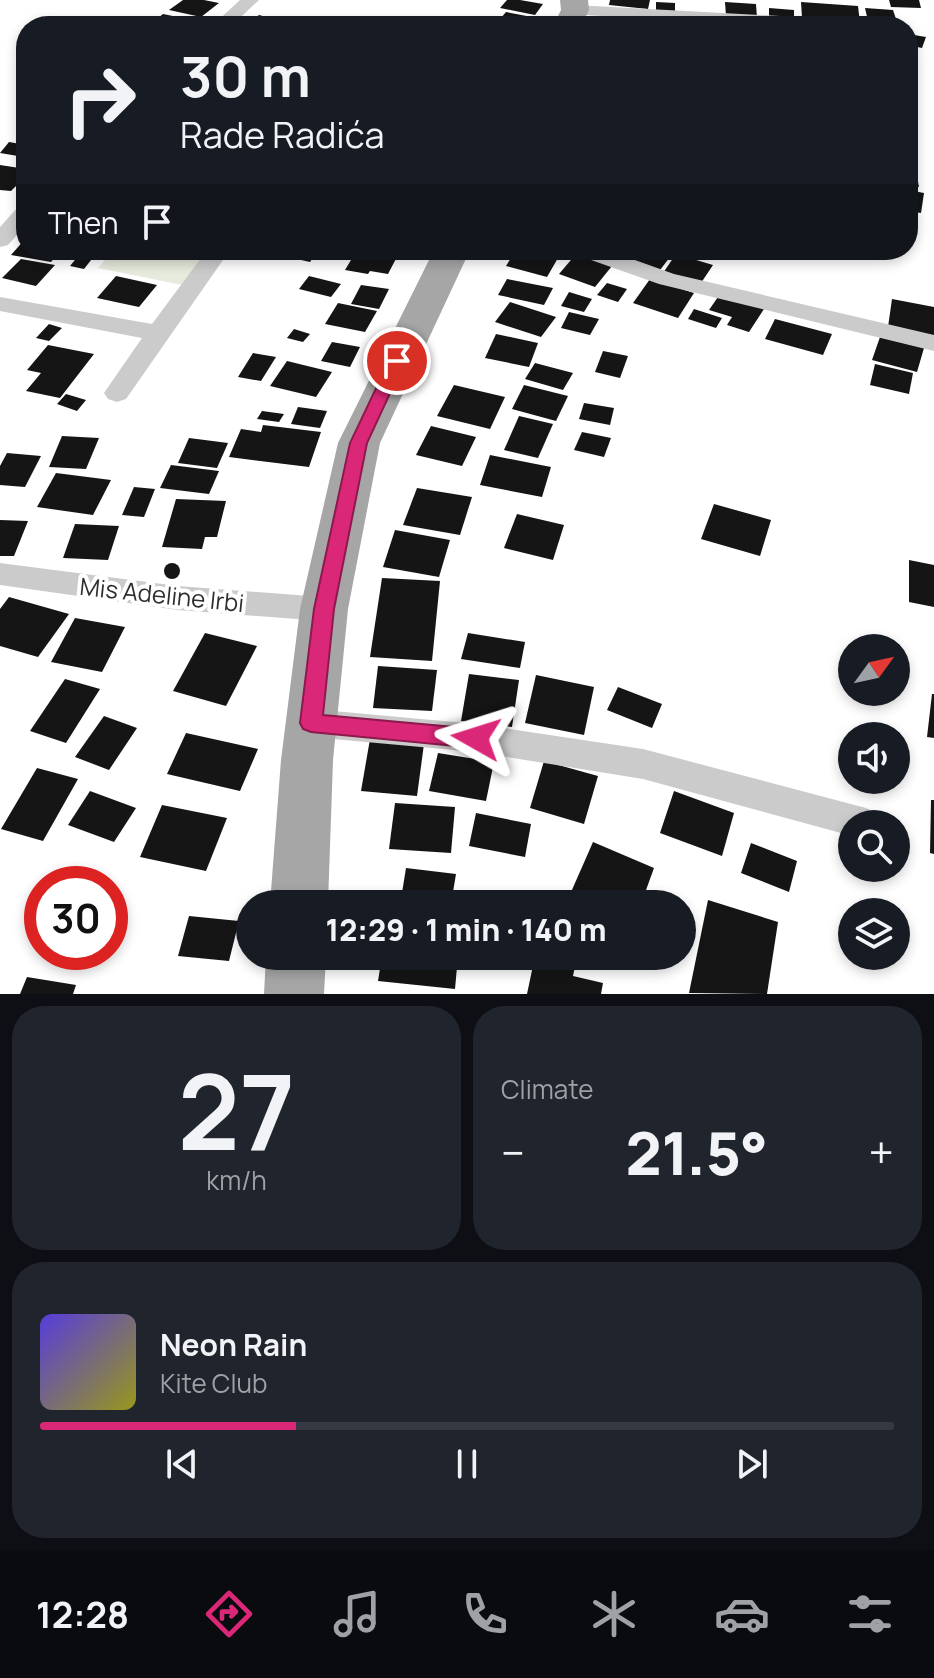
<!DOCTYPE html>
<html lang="en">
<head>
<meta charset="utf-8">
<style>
	body { margin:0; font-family:Manrope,sans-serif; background:#20242c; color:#f1f3f6; height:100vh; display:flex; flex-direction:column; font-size:30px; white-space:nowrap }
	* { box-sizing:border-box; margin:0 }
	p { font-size:26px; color:#9ea1a6 }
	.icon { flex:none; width:44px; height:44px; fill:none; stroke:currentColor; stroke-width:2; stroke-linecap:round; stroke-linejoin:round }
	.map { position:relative; height:994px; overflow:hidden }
	.drawer { display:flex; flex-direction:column; gap:12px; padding:12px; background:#0d0f14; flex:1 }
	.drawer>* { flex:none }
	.hud { position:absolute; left:16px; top:16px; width:902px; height:244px; border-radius:32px; box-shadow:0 4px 12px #0003; background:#171b24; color:#f1f3f6; overflow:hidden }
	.needle { width:52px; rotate:57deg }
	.tools { position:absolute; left:838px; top:634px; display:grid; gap:16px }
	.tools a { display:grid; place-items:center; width:72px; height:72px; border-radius:50%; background:#171b24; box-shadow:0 4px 12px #0003; font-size:40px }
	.speed { position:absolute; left:24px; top:866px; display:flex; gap:16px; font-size:40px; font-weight:700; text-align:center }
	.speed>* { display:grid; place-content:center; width:104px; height:104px; border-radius:50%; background:#171b24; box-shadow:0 4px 12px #0003; line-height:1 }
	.speed .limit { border:12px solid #d22; background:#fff; color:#111 }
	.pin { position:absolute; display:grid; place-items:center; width:68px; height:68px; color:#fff; margin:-34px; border:4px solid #fff; border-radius:50%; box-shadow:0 2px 8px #0007 }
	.me { position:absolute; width:88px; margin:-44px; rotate:276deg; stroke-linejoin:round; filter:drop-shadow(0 0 6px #0008) }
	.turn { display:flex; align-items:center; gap:28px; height:168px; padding:0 32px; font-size:36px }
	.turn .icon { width:104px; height:104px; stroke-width:2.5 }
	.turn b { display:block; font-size:56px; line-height:68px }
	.then { display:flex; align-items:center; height:76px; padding:0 32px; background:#0003; gap:16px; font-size:30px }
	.big { font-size:60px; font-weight:800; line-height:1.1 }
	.drawer .widget { flex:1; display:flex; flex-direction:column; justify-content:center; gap:12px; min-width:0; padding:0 28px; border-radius:32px; background:#20242c }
	.drawer .dial { align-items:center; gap:0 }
	.dial b { font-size:104px; line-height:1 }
	.song { display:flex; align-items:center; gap:24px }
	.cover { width:96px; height:96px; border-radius:12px; background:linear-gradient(135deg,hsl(250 70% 55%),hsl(60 70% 35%)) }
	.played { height:8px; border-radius:4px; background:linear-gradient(90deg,#db2777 30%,#363941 30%) }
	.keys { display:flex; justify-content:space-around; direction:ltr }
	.heat { display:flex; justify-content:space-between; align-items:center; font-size:44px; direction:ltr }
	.drawer .tiles { flex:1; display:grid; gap:12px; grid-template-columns:1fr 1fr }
	.widget:last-child { grid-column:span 2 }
	.trip { position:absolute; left:236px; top:890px; width:460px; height:80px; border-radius:40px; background:#171b24; box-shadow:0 4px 12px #0003; font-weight:800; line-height:80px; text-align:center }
	.dock { display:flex; height:128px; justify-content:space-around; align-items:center; background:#090b0e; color:#9ea1a6 }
	.dock .icon { width:56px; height:56px }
	.dock .active { color:#db2777 }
	.dock b { font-size:36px; color:#f1f3f6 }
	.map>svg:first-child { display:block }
	.green { fill:#e6ebdd }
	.building { fill:#151515 }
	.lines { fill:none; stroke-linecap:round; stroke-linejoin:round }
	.minor { fill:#cbcbcb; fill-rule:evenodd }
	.primary { fill:#a6a6a6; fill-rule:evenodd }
	.route { fill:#db2777; stroke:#8e194d; stroke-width:2 }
	.labels { text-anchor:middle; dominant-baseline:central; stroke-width:8; stroke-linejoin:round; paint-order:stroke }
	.street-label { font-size:24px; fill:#2e2e2e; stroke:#fff }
</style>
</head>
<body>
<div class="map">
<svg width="934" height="994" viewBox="0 0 934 994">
	<rect width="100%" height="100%" fill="#fff"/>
	<!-- green -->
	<path class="green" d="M114,250H209L182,285L98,268Z"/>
	<!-- building -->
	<g class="building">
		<path d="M183,0H204L219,3L201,17L169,10Z"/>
		<path d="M507,0H520L543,4L535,15L500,8Z"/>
		<path d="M610,0H650L648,9L609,5Z"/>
		<path d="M889,0H919L921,8L891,7Z"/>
		<path d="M656,2L675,3V14L656,13Z"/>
		<path d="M725,2L756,4L757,18L726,16Z"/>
		<path d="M801,2L858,6L860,23L802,18Z"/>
		<path d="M769,8L794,10V21L769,19Z"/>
		<path d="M865,8L893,10L897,22L868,21Z"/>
		<path d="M506,12L537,18L530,26L495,25Z"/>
		<path d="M163,14L192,20L184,26H148Z"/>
		<path d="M259,15L285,22L279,26H245Z"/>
		<path d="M472,16L495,20L490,26L473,23L470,26H439L445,19L466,23Z"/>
		<path d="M315,17L329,20L326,22L336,26L306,24Z"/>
		<path d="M908,34L926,37L922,48L908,45Z"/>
		<path d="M9,142L26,145V148L18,156L0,153Z"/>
		<path d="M908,164L915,165L919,187L908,186Z"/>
		<path d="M0,165L26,169V176L11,191L0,190Z"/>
		<path d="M908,190L924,193L921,213L908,211Z"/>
		<path d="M26,238V250H61L51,262L11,255Z"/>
		<path d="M83,250H99L84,269L70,266Z"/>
		<path d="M278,250H318L310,262L275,254Z"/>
		<path d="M357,250H383L399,253L388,274L370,271L368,274L345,270Z"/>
		<path d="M516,250H523L558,258L547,277L506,266Z"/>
		<path d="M641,250H647L670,257L660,270L633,262Z"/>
		<path d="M576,254L612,266L595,287L559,274Z"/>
		<path d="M676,254L713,265L701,283L663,273Z"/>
		<path d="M21,259L55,265L36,286L2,278Z"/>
		<path d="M116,276L157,285L139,307L97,298Z"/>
		<path d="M309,276L341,284L331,297L299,289Z"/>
		<path d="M507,279L553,288L544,305L498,295Z"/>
		<path d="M650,279L694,293L678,318L633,303Z"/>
		<path d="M607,283L627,289L618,302L597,295Z"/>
		<path d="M361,285L389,289L379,309L351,304Z"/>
		<path d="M569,292L592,299L584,312L561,306Z"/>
		<path d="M720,294L764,309L749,332L727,325L732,317L709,310Z"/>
		<path d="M892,299L934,307V336L888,327Z"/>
		<path d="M510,302L556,317L541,337L495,322Z"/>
		<path d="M338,303L377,311L365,332L325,324Z"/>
		<path d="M694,309L722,318L716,328L688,319Z"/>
		<path d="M569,312L599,319L590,335L561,328Z"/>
		<path d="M775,319L832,334L823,355L765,339Z"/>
		<path d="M49,324L62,328L49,341L36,338Z"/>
		<path d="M294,329L310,334L303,342L287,338Z"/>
		<path d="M496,334L538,343L529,367L485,358Z"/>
		<path d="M880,337L924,348L917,372L872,360Z"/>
		<path d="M332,342L360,347L350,367L321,361Z"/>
		<path d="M48,345L94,354L60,398L26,391L41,373L27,370Z"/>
		<path d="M603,351L628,356L620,378L595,372Z"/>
		<path d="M253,353L276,357L261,381L238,377Z"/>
		<path d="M287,361L332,372L316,397L270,386Z"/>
		<path d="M535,363L573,373L563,390L525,379Z"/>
		<path d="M875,364L913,373L909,394L870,385Z"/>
		<path d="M454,385L505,397L490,429L437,416Z"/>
		<path d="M524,385L568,396L556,421L512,409Z"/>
		<path d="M66,394L86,400L77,411L57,404Z"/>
		<path d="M584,403L614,408L610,425L579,419Z"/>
		<path d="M298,407L327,411L320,428L291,424Z"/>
		<path d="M262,411L284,414L279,422L257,419Z"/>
		<path d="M519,416L553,424L538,458L504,450Z"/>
		<path d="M263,425L321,432L309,467L229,457L241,429L261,432Z"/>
		<path d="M431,426L476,437L462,466L416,455Z"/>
		<path d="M582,432L611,438L604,457L574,450Z"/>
		<path d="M62,436L99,438L86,469L49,467Z"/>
		<path d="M189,438L228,443L217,468L178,463Z"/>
		<path d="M7,453L41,456L25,487L0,485V466Z"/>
		<path d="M490,455L551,467L542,497L480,485Z"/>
		<path d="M171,465L219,471L209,494L160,488Z"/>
		<path d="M56,473L111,480L93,515L37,507Z"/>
		<path d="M134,487L155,489L144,517L122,515Z"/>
		<path d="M417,488L472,497L460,535L403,525Z"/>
		<path d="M176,499L226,501L217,537H205L202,549L162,547Z"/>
		<path d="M714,504L771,520L760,556L701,539Z"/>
		<path d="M517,514L564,525L553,560L504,548Z"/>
		<path d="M0,520L28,521L14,556H0Z"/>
		<path d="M75,524L119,526L108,560L63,558Z"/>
		<path d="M395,530L450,540L439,577L383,567Z"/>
		<path d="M909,560L934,565V607L909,602Z"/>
		<circle cx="172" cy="571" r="8"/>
		<path d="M382,578L440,581L432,661L370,657Z"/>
		<path d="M9,597L69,614L38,657L0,646V609Z"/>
		<path d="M75,618L125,627L102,672L51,662Z"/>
		<path d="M205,633L257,646L226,706L173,691Z"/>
		<path d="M468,633L525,642L520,668L461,659Z"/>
		<path d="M378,666L437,670L432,711L373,708Z"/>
		<path d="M469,674L519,680L512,727L461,721Z"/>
		<path d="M536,675L594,687L584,735L525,723Z"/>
		<path d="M65,679L100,689L66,743L30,731Z"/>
		<path d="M618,687L662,704L652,728L607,710Z"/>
		<path d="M932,694H934V738L927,737Z"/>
		<path d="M104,716L137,728L109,770L75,757Z"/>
		<path d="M186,733L258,749L240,791L167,774Z"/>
		<path d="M370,739L424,744L417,796L361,791Z"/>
		<path d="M438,753L494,762L486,801L429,791Z"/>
		<path d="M544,761L598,776L584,824L530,808Z"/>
		<path d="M37,768L78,779L43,841L1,829Z"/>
		<path d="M90,791L136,808L114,842L68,825Z"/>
		<path d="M674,791L734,813L722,856L660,833Z"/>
		<path d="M931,800H934V854L930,853Z"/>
		<path d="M395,803L455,807L451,853L389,849Z"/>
		<path d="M162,805L227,818L206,871L140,857Z"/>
		<path d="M476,813L531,824L525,857L469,846Z"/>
		<path d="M593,842L654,868L641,904H579L568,899Z"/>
		<path d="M751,843L797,861L789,892L741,873Z"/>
		<path d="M406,868L456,874L451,904L401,899Z"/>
		<path d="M708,900L778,922L767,994L689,993Z"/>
		<path d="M189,916L239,921L229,961L178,956Z"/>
		<path d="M382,956H458L455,989L378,981Z"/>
		<path d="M535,956L577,957L573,976L603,983L601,994H527Z"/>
		<path d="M27,977L76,985L73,994H20Z"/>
	</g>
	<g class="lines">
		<!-- minor -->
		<g class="minor">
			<path d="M240,0H259L231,26H212Z"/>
			<path d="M575,5L872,21L881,26H774L569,14L566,10Z"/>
			<path d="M26,205V225L8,245L0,247V227L18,207Z"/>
			<path d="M207,250H230L126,399L117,402L108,399L104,393L142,338L0,311V297L152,324Z"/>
			<path d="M574,250H607L674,274L934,335V351L659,284L577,255Z"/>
			<path d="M0,563L178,586L324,597L335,600L339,609L335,618L324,621L178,610L0,585Z"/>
			<path d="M311,709L476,724L643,749L866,808L878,813L884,824H852V836L643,779L476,752L311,737L299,733L295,723L299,713Z"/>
		</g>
		<!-- primary -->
		<g class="primary">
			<path d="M560,0H588L589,10L581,26H553L561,10Z"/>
			<path d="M434,250H470L380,443L348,609L333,760L328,904H270L281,760L300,609L338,443Z"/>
			<path d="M266,956H326L324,994H264Z"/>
		</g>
	</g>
	<!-- route -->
	<path class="route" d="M397,356L405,361L367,443L334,609L323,715L476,729L483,732L486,738L483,745L476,748L311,732L303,729L300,723L314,609L350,443L389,361Z"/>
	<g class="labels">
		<!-- street labels -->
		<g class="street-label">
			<text transform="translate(162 594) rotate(6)">Mis Adeline Irbi</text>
		</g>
	</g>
</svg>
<div class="tools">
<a><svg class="needle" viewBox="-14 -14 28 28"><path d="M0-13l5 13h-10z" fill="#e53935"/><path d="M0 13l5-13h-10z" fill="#9ea1a6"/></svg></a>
<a><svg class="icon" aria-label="sound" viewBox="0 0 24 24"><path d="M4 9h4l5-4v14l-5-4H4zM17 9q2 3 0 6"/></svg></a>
<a><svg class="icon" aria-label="search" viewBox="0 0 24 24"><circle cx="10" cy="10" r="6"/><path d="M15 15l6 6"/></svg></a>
<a><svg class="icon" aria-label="layers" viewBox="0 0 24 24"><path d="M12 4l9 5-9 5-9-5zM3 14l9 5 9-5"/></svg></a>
</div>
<div class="speed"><div class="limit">30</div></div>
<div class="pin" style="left:397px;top:361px;background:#d93025"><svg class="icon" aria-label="arrive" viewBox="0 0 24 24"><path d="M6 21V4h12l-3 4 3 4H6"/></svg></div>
<svg class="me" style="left:476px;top:738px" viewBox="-20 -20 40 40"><path d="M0-17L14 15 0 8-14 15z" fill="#db2777" stroke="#fff" stroke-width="4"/></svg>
<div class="trip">12:29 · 1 min · 140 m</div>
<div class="hud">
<div class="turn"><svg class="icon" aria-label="right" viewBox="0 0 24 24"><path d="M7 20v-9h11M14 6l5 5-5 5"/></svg><div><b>30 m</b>Rade Radića</div></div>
<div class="then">Then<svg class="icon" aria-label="arrive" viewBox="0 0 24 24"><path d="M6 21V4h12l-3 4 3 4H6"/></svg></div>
</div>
</div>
<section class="drawer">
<div class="tiles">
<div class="widget dial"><b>27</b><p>km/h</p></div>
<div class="widget"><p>Climate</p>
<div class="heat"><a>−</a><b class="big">21.5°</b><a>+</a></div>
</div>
<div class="widget">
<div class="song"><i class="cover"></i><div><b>Neon Rain</b><p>Kite Club</p></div></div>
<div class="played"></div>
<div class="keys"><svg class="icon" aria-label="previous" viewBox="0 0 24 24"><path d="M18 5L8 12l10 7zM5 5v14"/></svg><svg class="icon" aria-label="pause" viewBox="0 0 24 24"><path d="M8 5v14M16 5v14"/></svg><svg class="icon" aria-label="next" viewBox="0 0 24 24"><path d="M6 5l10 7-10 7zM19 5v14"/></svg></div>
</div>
</div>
</section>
<nav class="dock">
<b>12:28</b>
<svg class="icon active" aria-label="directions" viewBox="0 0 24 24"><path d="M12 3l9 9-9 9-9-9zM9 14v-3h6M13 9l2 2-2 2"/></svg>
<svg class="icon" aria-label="music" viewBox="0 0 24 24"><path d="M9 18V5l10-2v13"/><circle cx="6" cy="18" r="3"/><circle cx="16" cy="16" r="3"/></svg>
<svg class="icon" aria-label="phone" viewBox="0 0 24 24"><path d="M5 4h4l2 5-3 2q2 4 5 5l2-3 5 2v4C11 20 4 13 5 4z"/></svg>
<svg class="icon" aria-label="climate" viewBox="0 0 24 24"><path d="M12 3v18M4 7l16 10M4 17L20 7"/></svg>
<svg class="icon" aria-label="car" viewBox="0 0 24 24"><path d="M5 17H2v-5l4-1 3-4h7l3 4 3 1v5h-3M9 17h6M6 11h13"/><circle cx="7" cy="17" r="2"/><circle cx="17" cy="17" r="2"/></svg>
<svg class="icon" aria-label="filters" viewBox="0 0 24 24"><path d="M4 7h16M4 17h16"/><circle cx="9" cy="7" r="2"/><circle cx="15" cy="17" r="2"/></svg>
</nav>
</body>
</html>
